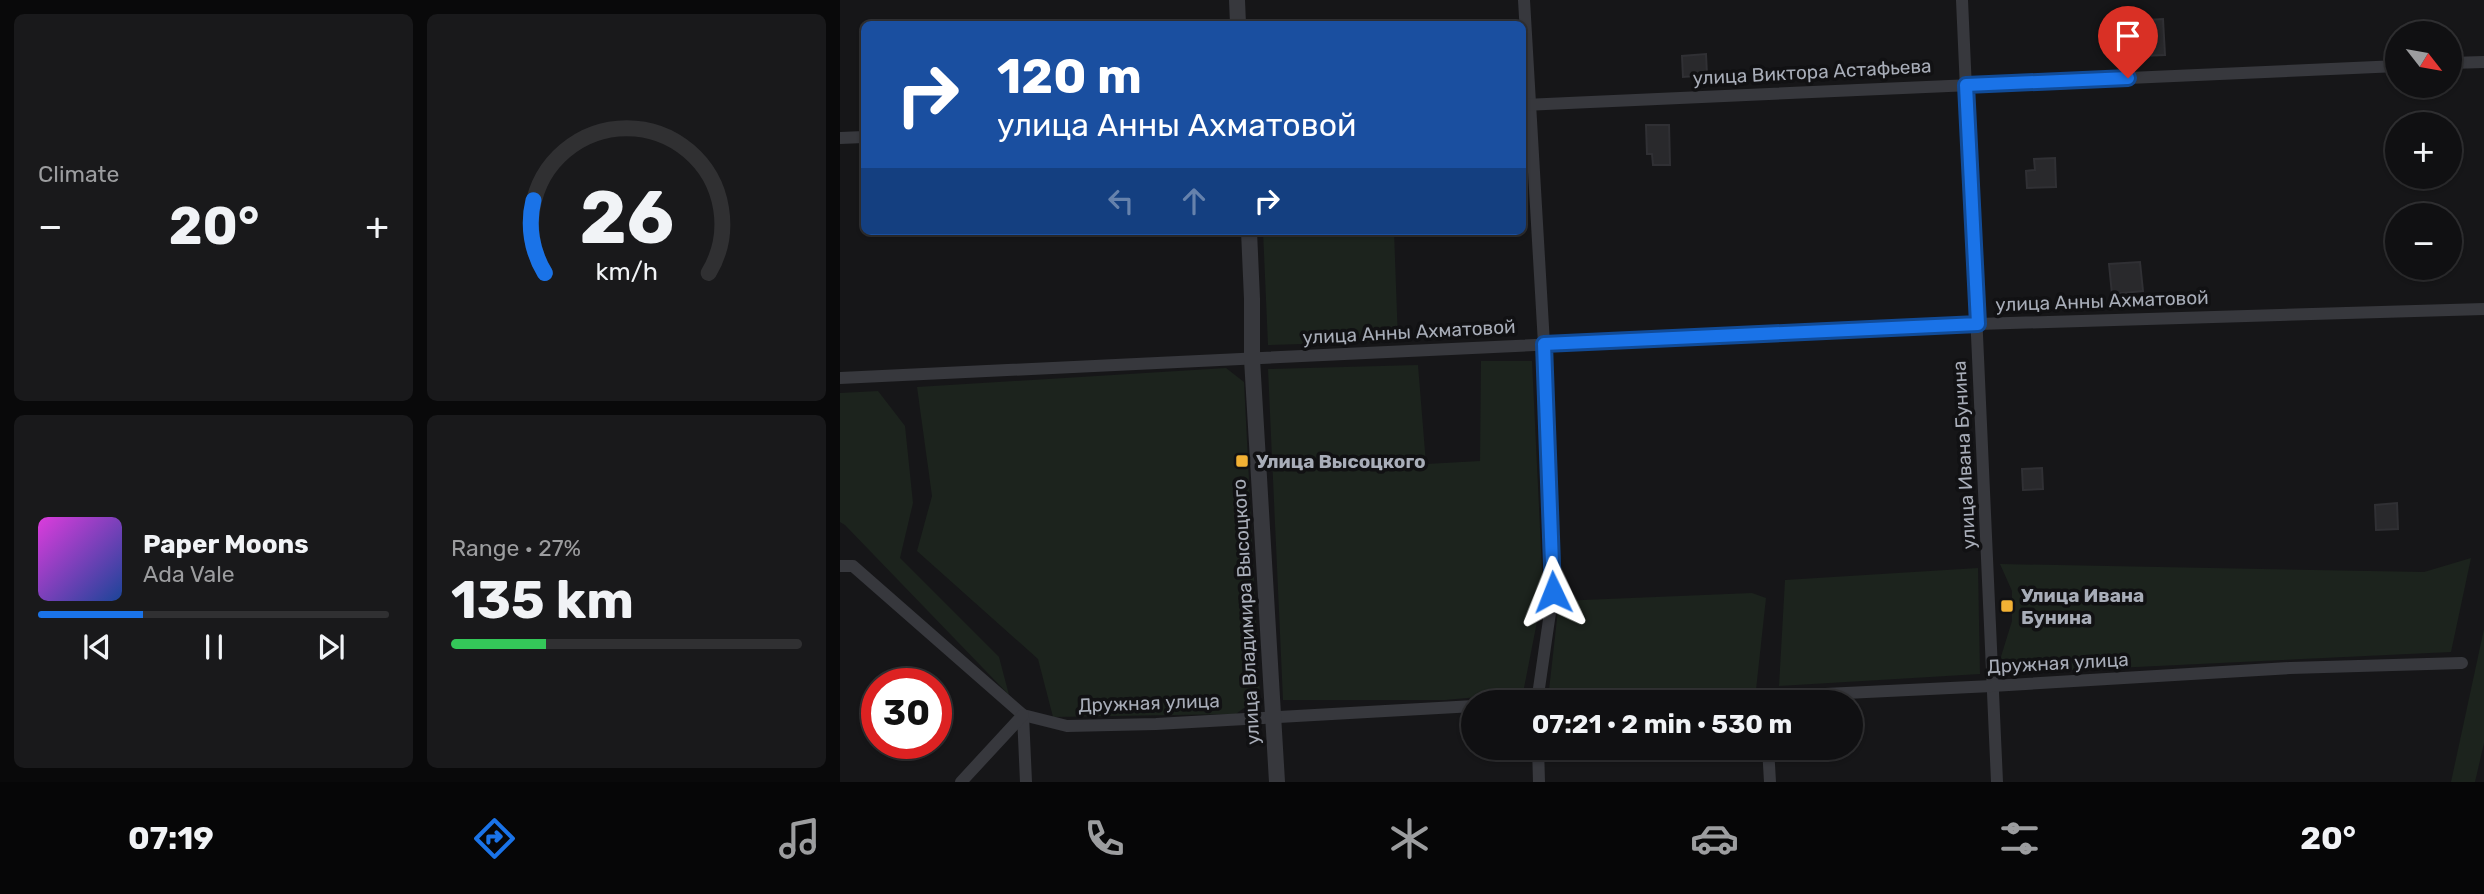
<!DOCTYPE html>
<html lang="en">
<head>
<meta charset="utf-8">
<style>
	body { margin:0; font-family:Rubik,sans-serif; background:#19191b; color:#f1f3f6; height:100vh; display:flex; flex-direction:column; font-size:26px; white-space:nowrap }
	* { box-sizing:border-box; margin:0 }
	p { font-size:23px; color:#9c9d9f }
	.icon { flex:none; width:38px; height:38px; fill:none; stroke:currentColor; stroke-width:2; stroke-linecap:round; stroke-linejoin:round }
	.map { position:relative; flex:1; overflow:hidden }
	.panel { display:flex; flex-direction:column; gap:14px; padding:14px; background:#09090a; width:840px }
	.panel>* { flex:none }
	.hud { position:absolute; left:21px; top:21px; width:665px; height:214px; border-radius:10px; box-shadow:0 2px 5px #0004,0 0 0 2px #303032; background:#1a4fa0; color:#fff; overflow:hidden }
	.needle { width:46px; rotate:121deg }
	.fabs { position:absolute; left:1545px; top:21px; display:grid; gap:14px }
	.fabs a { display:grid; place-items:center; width:77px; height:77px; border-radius:50%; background:#101012; box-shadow:0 2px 5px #0004,0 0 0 2px #303032; font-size:35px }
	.speed { position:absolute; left:21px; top:668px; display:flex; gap:14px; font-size:35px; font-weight:700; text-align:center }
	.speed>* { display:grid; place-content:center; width:91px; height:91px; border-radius:50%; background:#101012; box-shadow:0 2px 5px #0004,0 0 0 2px #303032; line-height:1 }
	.speed .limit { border:10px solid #d22; background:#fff; color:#111 }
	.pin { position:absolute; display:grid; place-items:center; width:60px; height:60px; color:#fff; margin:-72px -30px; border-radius:50% 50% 50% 0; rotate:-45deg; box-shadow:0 0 7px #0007 }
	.pin .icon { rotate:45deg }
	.me { position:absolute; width:77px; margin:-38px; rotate:358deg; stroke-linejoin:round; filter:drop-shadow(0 0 5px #0008) }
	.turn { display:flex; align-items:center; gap:24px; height:147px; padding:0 21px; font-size:32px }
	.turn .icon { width:91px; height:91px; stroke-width:2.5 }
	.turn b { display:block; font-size:49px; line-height:60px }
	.lanes { display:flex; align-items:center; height:66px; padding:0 21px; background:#0003; justify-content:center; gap:35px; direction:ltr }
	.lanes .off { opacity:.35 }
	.big { font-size:52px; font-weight:700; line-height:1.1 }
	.panel .widget { flex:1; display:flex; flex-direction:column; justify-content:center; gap:10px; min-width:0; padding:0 24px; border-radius:10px; background:#19191b }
	.panel .dial { align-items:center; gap:0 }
	.dial svg { height:182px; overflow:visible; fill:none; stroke:#303032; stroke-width:7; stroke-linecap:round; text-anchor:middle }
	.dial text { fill:#f1f3f6; stroke:none }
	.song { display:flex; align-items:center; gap:21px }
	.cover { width:84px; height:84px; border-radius:10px; background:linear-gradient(135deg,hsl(300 70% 55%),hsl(220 70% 35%)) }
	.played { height:7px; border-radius:4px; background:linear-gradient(90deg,#1a73e8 30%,#303032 30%) }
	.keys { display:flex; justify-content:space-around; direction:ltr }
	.heat { display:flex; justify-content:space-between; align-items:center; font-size:38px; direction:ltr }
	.charge { height:10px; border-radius:5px; background:linear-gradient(90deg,#34c759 27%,#303032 0) }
	.panel .tiles { flex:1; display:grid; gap:14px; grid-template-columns:repeat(2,1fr) }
	.trip { position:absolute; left:621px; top:690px; width:402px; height:70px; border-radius:35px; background:#101012; box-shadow:0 2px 5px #0004,0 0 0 2px #303032; font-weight:700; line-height:70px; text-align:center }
	.tabs { display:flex; height:112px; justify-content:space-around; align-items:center; background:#060607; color:#9c9d9f }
	.tabs .icon { width:49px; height:49px }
	.tabs .current { color:#1a73e8 }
	.tabs b { font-size:32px; color:#f1f3f6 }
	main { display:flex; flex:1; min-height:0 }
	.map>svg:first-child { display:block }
	.green { fill:#1c231d }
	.building { fill:#29292c; stroke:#303034; stroke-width:2 }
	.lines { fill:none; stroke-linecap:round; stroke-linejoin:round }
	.minor { stroke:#37383d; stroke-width:12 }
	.tertiary { stroke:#37383d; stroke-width:16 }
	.route-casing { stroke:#114b97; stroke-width:18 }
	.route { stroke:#1a73e8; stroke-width:12 }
	.poi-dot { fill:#f2b134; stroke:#111113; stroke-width:2.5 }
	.labels { text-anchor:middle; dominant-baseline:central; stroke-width:7; stroke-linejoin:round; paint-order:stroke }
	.street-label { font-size:19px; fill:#a8adb8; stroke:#111113 }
	.poi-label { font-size:19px; font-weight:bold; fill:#a8adb8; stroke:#111113; text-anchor:start }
</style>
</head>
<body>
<main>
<section class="panel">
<div class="tiles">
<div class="widget"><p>Climate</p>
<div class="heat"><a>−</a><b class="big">20°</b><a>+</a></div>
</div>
<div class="widget dial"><svg viewBox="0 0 100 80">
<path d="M14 69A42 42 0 1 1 86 69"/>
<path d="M14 69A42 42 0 0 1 9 37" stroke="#1a73e8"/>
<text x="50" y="56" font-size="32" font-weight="700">26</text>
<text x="50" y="72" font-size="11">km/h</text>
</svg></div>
<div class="widget">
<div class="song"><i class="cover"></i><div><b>Paper Moons</b><p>Ada Vale</p></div></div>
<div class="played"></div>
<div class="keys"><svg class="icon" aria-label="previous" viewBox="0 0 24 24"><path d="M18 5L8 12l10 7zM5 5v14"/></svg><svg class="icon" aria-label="pause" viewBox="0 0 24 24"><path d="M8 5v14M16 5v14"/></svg><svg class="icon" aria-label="next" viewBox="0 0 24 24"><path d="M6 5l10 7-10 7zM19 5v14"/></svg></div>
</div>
<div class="widget"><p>Range · 27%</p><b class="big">135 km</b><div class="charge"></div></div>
</div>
</section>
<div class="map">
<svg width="1644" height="782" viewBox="0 0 1644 782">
	<rect width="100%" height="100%" fill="#161618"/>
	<!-- green -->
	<g class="green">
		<path d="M423,231H554L558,341L428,345Z"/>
		<path d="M641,361H692L703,591L683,693L605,700H443L428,369L578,365L586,464L640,461Z"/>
		<path d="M386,368L404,382L420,696L396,714L213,717L198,659L77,551L92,496L77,387Z"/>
		<path d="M38,391L65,426L73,503L60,558L159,657L169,695L5,525L0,522V393Z"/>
		<path d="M1631,558L1611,652L1170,673L1159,663L1172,621V591L1160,564L1584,572Z"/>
		<path d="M1138,568L1140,674L939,686L945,580Z"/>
		<path d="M912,593L926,598L916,690L708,699L719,601Z"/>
		<path d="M1644,629V743L1635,782H1611Z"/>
	</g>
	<!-- building -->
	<g class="building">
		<path d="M1323,19L1325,55L1300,56L1298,28H1308L1307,20Z"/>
		<path d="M866,54L867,75L843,77L842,56Z"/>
		<path d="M806,125H829L830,165H813L812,154H807Z"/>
		<path d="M1215,158L1216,187L1187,188L1186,171L1195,170L1194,159Z"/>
		<path d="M1300,262L1303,291L1272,294L1269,264Z"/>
		<path d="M1202,468L1203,489L1183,490L1182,469Z"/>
		<path d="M1557,503L1558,529L1536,530L1535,505Z"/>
	</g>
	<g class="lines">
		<!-- minor -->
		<g class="minor">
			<path d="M684,0L704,344L713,592L697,702"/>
			<path d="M1122,0L1157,782"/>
			<path d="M1610,63L1644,62"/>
			<path d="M682,105L1558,66"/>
			<path d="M0,138L24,137"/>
			<path d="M0,378L1138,324L1644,309"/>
			<path d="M0,566H13L183,715L227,726L316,724L634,706"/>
			<path d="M816,702L1152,686L1450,668L1622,663"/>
			<path d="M183,715L186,782"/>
			<path d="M698,747L699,782"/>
			<path d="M928,747L930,782"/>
			<path d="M121,782L183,715"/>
		</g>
		<!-- tertiary -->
		<g class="tertiary">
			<path d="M397,0L398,24"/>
			<path d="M409,231L412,299V359L437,782"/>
		</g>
	</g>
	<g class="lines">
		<!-- route casing -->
		<g class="route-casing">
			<path id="route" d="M713,592L704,344L1138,324L1126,85L1288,78"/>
		</g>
		<!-- route -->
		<use href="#route" class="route"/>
	</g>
	<!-- markers -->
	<g class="poi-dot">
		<rect x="395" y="454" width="14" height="14" rx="3.5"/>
		<rect x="1160" y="599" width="14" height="14" rx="3.5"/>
	</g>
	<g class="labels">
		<!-- street labels -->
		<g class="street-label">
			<text transform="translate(972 72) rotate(-3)">улица Виктора Астафьева</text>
			<text transform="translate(1262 301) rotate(-2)">улица Анны Ахматовой</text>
			<text transform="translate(569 332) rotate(-3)">улица Анны Ахматовой</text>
			<text transform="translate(1124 455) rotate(-93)">улица Ивана Бунина</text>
			<text transform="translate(406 612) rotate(-93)">улица Владимира Высоцкого</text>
			<text transform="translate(1218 663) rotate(-3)">Дружная улица</text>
			<text transform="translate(309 703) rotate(-2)">Дружная улица</text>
		</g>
		<!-- poi labels -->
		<g class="poi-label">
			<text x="416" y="461">Улица Высоцкого</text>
			<text x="1181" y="595">Улица Ивана<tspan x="1181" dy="22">Бунина</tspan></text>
		</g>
	</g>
</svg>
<div class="fabs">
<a><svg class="needle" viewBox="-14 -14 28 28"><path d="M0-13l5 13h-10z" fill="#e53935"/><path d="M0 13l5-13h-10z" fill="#9c9d9f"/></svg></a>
<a>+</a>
<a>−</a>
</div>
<div class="speed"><div class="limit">30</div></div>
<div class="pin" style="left:1288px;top:78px;background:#d93025"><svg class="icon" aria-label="arrive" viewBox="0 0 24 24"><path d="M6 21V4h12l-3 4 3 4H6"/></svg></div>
<svg class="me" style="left:713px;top:592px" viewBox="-20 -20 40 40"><path d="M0-17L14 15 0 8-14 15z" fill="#1a73e8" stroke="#fff" stroke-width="4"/></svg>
<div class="trip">07:21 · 2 min · 530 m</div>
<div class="hud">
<div class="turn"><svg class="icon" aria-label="right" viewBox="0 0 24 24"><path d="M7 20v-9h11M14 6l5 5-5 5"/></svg><div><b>120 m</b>улица Анны Ахматовой</div></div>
<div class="lanes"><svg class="icon off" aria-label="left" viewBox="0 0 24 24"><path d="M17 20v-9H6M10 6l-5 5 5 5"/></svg><svg class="icon off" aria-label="ahead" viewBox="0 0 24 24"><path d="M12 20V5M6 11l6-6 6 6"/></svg><svg class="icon" aria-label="right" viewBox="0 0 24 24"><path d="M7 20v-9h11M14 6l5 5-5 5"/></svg></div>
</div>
</div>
</main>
<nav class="tabs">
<b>07:19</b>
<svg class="icon current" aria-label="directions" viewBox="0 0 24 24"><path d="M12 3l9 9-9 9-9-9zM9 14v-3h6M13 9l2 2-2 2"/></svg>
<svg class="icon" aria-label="music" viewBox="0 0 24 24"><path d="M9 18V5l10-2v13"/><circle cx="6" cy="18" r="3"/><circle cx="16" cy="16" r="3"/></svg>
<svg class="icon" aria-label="phone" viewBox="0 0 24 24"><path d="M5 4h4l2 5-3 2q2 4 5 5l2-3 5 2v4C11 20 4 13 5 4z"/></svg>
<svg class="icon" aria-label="climate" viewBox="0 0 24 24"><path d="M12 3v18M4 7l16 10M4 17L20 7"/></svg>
<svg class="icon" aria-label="car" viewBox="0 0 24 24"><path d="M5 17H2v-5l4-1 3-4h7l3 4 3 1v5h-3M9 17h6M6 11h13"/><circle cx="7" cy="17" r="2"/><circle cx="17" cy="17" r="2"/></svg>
<svg class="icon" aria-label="filters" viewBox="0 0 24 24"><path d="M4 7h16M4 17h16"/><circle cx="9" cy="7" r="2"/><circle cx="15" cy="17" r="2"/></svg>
<b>20°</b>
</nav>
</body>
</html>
